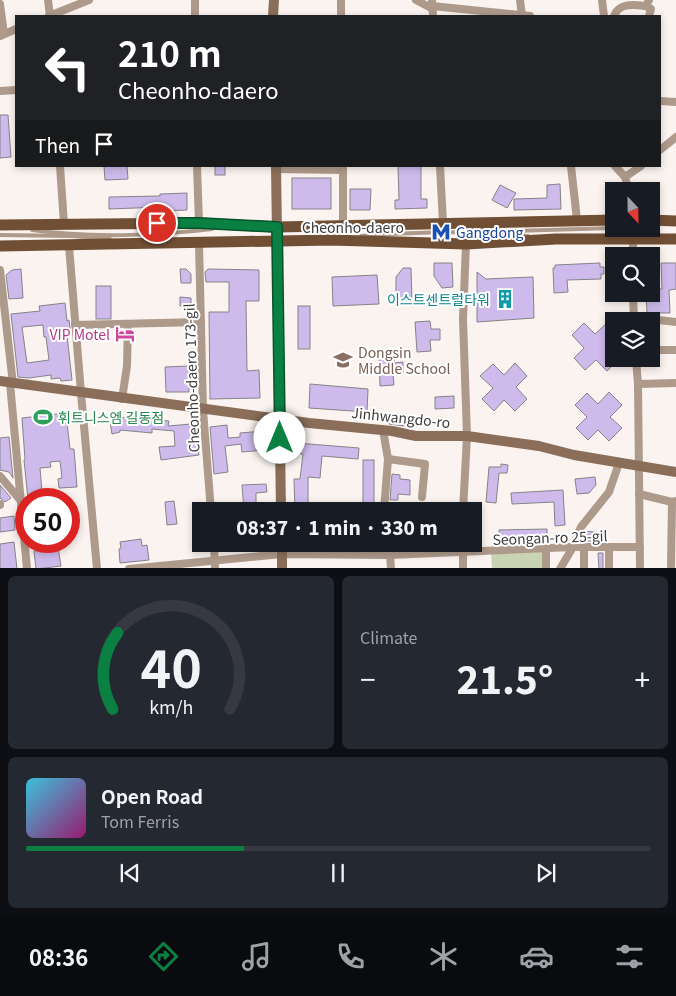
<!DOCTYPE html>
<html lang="en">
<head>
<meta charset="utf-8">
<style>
	body { margin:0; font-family:Georgia,"Noto Sans KR",serif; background:#242831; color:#f1f3f6; height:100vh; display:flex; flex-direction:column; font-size:19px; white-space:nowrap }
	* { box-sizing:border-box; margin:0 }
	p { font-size:16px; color:#9ea1a6 }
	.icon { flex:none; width:28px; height:28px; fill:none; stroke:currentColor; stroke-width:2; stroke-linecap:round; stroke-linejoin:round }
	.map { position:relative; height:568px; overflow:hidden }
	.panel { display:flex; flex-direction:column; gap:8px; padding:8px; background:#0d0f14; flex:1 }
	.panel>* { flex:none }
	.hud { position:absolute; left:15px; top:15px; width:646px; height:152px; border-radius:0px; box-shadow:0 2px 8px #0003; background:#202124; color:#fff; overflow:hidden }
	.needle { width:32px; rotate:158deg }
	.fabs { position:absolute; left:605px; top:182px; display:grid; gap:10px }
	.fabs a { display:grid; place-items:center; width:55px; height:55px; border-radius:0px; background:#171b24; box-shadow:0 2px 8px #0003; font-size:25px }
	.speed { position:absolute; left:15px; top:488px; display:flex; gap:10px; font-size:25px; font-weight:700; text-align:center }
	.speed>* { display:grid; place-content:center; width:65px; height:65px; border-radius:50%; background:#171b24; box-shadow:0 2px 8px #0003; line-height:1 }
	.speed .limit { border:8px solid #d22; background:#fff; color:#111 }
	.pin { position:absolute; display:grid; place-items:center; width:42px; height:42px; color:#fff; margin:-21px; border:2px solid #fff; border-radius:50%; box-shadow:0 1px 5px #0007 }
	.me { position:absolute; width:55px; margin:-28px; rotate:0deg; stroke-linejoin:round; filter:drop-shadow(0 0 4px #0008) }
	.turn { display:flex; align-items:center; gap:18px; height:105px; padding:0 20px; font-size:22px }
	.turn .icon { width:65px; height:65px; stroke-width:2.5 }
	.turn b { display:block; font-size:35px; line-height:42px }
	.then { display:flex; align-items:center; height:48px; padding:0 20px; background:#0003; gap:10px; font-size:19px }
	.big { font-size:38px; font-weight:800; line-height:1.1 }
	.panel .tile { flex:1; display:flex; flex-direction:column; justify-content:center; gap:8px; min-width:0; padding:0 18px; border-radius:8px; background:#242831 }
	.panel .dial { align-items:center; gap:0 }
	.dial svg { height:130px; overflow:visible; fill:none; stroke:#363941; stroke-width:7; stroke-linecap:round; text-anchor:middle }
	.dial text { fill:#f1f3f6; stroke:none }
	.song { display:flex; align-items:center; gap:15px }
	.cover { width:60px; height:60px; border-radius:8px; background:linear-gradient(135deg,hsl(190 70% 55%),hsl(320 70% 35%)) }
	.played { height:5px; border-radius:2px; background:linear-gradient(90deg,#0b8043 35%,#363941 35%) }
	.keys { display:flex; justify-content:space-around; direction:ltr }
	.heat { display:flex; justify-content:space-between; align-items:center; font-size:28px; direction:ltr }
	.panel .tiles { flex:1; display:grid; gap:8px; grid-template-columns:1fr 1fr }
	.tile:last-child { grid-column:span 2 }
	.trip { position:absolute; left:192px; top:502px; width:290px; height:50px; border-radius:0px; background:#171b24; box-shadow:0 2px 8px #0003; font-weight:800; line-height:50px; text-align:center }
	.tabs { display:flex; height:80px; justify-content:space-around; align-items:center; background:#090b0e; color:#9ea1a6 }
	.tabs .icon { width:35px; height:35px }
	.tabs .current { color:#0b8043 }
	.tabs b { font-size:22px; color:#f1f3f6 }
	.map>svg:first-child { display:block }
	.green { fill:#c9d4b5 }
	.building { fill:#cebbec; stroke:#858389; fill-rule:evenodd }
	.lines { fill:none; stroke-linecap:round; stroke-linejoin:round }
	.lane { stroke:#ae9a8b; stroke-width:4 }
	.street { stroke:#ae9a8b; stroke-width:8 }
	.secondary { stroke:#8a6e59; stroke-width:10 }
	.primary { stroke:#714f35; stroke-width:11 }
	.route-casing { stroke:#07532c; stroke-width:12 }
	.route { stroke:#0b8043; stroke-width:9 }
	.labels { text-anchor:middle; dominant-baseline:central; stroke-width:4; stroke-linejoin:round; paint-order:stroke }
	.street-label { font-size:14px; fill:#3d3a39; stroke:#fff }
	.transit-label { font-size:14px; fill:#164399; stroke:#fff; text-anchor:start }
	.culture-label { font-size:14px; fill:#0d838f; stroke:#fff; text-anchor:end }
	.hotel-label { font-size:14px; fill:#b23c85; stroke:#fff; text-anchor:end }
	.education-label { font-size:14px; fill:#785e54; stroke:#fff; text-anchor:start }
	.leisure-label { font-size:14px; fill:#27864d; stroke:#fff; text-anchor:start }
</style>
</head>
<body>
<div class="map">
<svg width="676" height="569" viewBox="0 0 676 569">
	<rect width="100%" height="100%" fill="#faf3ef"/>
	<!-- green -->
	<path class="green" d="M544,551V568H492L491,554Z"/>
	<!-- building -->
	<g class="building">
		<path d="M0,115H8L11,157L0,158Z"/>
		<path d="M104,166H127L128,179L105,180Z"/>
		<rect x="215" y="166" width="10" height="9"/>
		<path d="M398,166H421V199H427V208L395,209V200H399Z"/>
		<rect x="292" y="178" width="39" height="31"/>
		<path d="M560,184L561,209L514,210V199L547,198V185Z"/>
		<path d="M500,185L516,193L507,208L492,200Z"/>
		<path d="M350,189H371L370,210H350Z"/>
		<path d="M187,193V210L161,211V207L109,209V197L160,196V194Z"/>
		<path d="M434,263H452L453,287L442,288L434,276Z"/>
		<path d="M600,263V267H604V274H601V279L567,280L568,292L554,293L553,268H555V265Z"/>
		<path d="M661,263H676V289L669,290L670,313H647L646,294H651V289H662Z"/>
		<path d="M403,268H411L412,303L396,304V277Z"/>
		<path d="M21,269L23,298L9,299L6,275L12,270Z"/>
		<path d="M180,269H186L191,274V283H181Z"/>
		<path d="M208,269L259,270V301H246L247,371L259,370L260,398L210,399L209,312H229V282H206L205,272Z"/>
		<path d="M477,272L486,279L533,277L534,318L477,322Z"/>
		<path d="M377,275L379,304L333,306L332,277Z"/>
		<rect x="96" y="286" width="15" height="33"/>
		<path d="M180,297L191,298V306H180Z"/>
		<path d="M65,303L67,321L69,320L71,335H67L72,380L61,381L60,378L51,379V375L29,378L18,377L11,314L40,311L39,306ZM43,325L44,337H46L49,360L27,363L22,327Z"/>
		<rect x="298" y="306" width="12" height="43"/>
		<path d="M430,321L431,329H440V340H430L431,351L417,352L415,322Z"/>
		<path d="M584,323L595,334L607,323L614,330V340L607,347L614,353V359H619L607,371L596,360L585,370L574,358L584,348L572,335Z"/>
		<path d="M394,355V363L403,362V373L393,374L394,385L380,386L379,356Z"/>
		<path d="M515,363L527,376L516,387L527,399L515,411L504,400L494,411L482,399L493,388L480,376L493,364L504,375Z"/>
		<path d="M188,366L189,392H166L165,367Z"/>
		<path d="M310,384L368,389L367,412L309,408Z"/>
		<path d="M609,392L622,405L610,417L622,428L609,441L598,430L588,440L576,428L587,417L575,405L587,393L598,404Z"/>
		<path d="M454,396V408L435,409V397Z"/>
		<path d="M66,413L70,449H74L77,487L59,488L58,479L62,478L60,461L50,462L51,467L40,468L42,492L53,491L54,497L28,499L24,460L25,459L22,418Z"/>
		<path d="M391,414L405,416L404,426L389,424Z"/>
		<path d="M117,415L118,417L169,421L168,426L191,424L192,431H196L199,455L161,460L159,447L175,446L174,431L152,429V433L120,430V432L112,434L109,416Z"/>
		<path d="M227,425L228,438L240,437V433L264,431L265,450L242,452L241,444L225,446L228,472L214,474L210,427Z"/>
		<path d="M9,437L13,478L9,472L0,470V438Z"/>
		<path d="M296,443L359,448L358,459L322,456L320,478L308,477V511H295L294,479H300L303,454L295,453Z"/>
		<rect x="363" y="460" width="11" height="51"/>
		<path d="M501,464L508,465L507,473H499L496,503L486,502L489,467H501Z"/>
		<path d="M392,474L400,475V479L410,480V495L398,494V500H390Z"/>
		<path d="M595,477L596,485L589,493L577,494L575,479Z"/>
		<path d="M266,484L267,492L256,493V511H244L242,485Z"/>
		<path d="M0,485L11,498L5,502L0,498Z"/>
		<path d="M563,490L565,525L555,526L554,502L512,504L511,493Z"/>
		<path d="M174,501L177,524L167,525L165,502Z"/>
		<path d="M14,516L15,530L0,532V518Z"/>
		<path d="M547,529V540H499V530Z"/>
		<path d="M585,531L594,532L601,537V541H583Z"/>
		<path d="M141,539L142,546L147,545L149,560L120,563L119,549L121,548L120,542Z"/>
		<path d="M47,541H57L61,566L36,569L34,551L47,550Z"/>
		<path d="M14,542L17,569H0V544Z"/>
		<path d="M295,544H308V549L295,548Z"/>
		<path d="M431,544H453V547L432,548Z"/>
		<path d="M598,553H603V569H599Z"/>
	</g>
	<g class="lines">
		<!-- lane -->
		<g class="lane">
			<path d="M459,229L512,231L614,228"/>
			<path d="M32,230C88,238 156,236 212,229"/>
			<path d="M0,235L72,236L110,239"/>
			<path d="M361,236C416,232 473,230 528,236"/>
		</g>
		<!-- street -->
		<g class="street">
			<path d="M48,0L50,16"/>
			<path d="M195,0V16"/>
			<path d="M341,0V16"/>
			<path d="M416,0L433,9"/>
			<path d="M432,0L433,16"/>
			<path d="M520,0L522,16"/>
			<path d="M602,0L604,16"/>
			<path d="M0,4L4,34"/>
			<path d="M432,6L530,16"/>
			<path d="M646,6L651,9L649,16"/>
			<path d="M49,16L89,0"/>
			<path d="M614,16C619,2 635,5 646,6L649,0"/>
			<path d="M0,36L16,29"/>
			<path d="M0,91L16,90"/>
			<path d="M660,101L676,102"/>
			<path d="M660,150L676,137"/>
			<path d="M60,166L64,224"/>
			<path d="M197,166L199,223"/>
			<path d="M343,166V226"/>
			<path d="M440,166L443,223"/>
			<path d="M571,166L577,220"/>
			<path d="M615,166L625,177L629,191"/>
			<path d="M276,169L343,170"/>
			<path d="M625,177L641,166"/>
			<path d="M633,239V256"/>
			<path d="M199,243L203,410L211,511"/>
			<path d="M69,246L81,393L97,569"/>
			<path d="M0,270L13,384"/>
			<path d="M633,294L634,321"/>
			<path d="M633,317L676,322"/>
			<path d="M75,325L201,322"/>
			<path d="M651,350H676"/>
			<path d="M636,359L638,384L640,569"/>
			<path d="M10,383L27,569"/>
			<path d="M638,384L676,383"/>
			<path d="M122,399L127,366L128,324"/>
			<path d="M383,430L388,459L384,511"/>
			<path d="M388,459L425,464L422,497"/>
			<path d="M0,476L21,501"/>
			<path d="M639,494L672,502L676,501"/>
			<path d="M0,504V505"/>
			<path d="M463,511L467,436L463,319L466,244"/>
			<path d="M214,544L215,569"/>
			<path d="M383,544V555"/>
			<path d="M463,544V569"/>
			<path d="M584,547V569"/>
			<path d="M609,547V569"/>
			<path d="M546,549V569"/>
			<path d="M390,555L391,569"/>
			<path d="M129,569L282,554L390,555L573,547H640"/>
			<path d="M560,569L573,547L581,527L609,492L619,463"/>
			<path d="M671,569L672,502"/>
		</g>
		<!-- secondary -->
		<g class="secondary">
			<path d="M273,16L274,0"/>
			<path d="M276,166L281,511"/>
			<path d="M0,381L309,423L392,431L416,436H467L539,446L574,455L676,472"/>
			<path d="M282,544V569"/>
		</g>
		<!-- primary -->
		<g class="primary">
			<path d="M651,220L676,221"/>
			<path d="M0,225L199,223L277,227L614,220"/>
			<path d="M0,246L331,240L466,244L556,239H676"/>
		</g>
	</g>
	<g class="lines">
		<!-- route casing -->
		<g class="route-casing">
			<path id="route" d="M157,223H199L277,227L280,438"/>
		</g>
		<!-- route -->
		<use href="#route" class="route"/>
	</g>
	<!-- icons -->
	<defs>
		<g id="metro-bare" transform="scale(1.5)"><path d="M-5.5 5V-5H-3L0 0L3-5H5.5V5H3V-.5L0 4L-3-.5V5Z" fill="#1a4fb4" stroke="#fff" stroke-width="2.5" paint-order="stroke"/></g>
		<g id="building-bare" transform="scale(1.5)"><path d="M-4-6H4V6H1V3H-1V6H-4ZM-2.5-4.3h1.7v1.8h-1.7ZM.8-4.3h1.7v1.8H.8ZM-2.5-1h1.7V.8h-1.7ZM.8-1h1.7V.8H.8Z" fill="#0f9aa8" stroke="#fff" stroke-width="2.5" paint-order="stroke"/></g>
		<g id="hotel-bare" transform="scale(1.5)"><path d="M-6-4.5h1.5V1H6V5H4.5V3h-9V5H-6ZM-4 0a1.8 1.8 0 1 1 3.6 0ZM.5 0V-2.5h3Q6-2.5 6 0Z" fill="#d1479c" stroke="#fff" stroke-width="2.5" paint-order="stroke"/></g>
		<g id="school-bare" transform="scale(1.5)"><path d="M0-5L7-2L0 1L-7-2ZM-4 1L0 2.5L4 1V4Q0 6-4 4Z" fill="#8d6e63" stroke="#fff" stroke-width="2.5" paint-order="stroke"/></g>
		<g id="stadium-bare" transform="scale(1.5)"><path d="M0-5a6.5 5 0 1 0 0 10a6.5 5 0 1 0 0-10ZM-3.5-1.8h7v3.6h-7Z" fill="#2e9e5b" stroke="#fff" stroke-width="2.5" paint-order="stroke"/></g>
	</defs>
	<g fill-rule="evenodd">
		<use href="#metro-bare" x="441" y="232"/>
		<use href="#building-bare" x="505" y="299"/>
		<use href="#hotel-bare" x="125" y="334"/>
		<use href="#school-bare" x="343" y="360"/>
		<use href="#stadium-bare" x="43" y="417"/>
	</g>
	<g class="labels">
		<!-- street labels -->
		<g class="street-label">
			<text x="353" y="227">Cheonho-daero</text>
			<text transform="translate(191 378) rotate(-92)">Cheonho-daero 173-gil</text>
			<text transform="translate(401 417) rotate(6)">Jinhwangdo-ro</text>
			<text transform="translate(550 537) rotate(-2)">Seongan-ro 25-gil</text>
		</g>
		<!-- transit labels -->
		<g class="transit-label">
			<text x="456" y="232">Gangdong</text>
		</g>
		<!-- culture labels -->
		<g class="culture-label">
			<text x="490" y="299">이스트센트럴타워</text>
		</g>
		<!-- hotel labels -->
		<g class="hotel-label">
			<text x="110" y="334">VIP Motel</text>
		</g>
		<!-- education labels -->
		<g class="education-label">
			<text x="358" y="352">Dongsin<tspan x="358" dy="16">Middle School</tspan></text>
		</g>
		<!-- leisure labels -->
		<g class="leisure-label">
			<text x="58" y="417">휘트니스엠 길동점</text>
		</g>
	</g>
</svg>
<div class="fabs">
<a><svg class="needle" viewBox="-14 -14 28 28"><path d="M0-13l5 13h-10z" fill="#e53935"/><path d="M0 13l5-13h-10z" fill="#9ea1a6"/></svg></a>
<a><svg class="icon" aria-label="search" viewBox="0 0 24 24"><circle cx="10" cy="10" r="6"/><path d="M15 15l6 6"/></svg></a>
<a><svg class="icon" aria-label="layers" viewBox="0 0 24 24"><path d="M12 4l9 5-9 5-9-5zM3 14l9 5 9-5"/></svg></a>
</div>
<div class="speed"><div class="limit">50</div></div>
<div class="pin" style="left:157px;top:223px;background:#d93025"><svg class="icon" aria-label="arrive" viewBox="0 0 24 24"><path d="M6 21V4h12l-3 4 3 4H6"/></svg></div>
<svg class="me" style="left:280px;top:438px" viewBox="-20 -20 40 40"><circle r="19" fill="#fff"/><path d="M0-13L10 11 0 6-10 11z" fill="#0b8043"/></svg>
<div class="trip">08:37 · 1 min · 330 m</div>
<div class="hud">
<div class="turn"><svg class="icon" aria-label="left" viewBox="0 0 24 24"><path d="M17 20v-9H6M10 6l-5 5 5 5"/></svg><div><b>210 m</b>Cheonho-daero</div></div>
<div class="then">Then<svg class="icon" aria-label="arrive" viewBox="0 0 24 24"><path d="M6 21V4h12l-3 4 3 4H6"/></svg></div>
</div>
</div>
<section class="panel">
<div class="tiles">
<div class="tile dial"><svg viewBox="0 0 100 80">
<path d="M14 69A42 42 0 1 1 86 69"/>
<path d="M14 69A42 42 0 0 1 17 22" stroke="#0b8043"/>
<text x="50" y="56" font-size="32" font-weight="700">40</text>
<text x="50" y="72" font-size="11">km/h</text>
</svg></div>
<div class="tile"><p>Climate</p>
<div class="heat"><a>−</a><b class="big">21.5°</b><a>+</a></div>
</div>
<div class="tile">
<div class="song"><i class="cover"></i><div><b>Open Road</b><p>Tom Ferris</p></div></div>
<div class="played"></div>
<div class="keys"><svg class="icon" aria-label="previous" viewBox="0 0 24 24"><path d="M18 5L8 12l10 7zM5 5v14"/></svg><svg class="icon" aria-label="pause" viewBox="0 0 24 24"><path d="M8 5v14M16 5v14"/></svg><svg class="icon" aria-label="next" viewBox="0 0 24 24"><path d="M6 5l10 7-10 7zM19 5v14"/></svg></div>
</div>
</div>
</section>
<nav class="tabs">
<b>08:36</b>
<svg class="icon current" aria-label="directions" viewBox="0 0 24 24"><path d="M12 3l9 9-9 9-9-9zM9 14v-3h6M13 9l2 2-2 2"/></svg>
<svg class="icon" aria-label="music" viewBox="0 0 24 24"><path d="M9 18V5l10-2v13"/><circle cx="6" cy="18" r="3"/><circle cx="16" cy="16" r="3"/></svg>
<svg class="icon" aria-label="phone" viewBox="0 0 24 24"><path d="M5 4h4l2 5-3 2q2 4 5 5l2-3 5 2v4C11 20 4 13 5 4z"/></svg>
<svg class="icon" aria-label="climate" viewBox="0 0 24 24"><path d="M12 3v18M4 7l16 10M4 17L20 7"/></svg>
<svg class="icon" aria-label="car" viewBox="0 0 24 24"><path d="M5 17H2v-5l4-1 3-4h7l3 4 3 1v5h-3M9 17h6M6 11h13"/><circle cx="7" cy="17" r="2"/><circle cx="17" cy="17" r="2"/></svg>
<svg class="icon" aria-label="filters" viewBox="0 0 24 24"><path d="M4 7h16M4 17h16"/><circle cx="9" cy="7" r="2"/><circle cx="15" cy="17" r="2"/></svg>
</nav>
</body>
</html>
